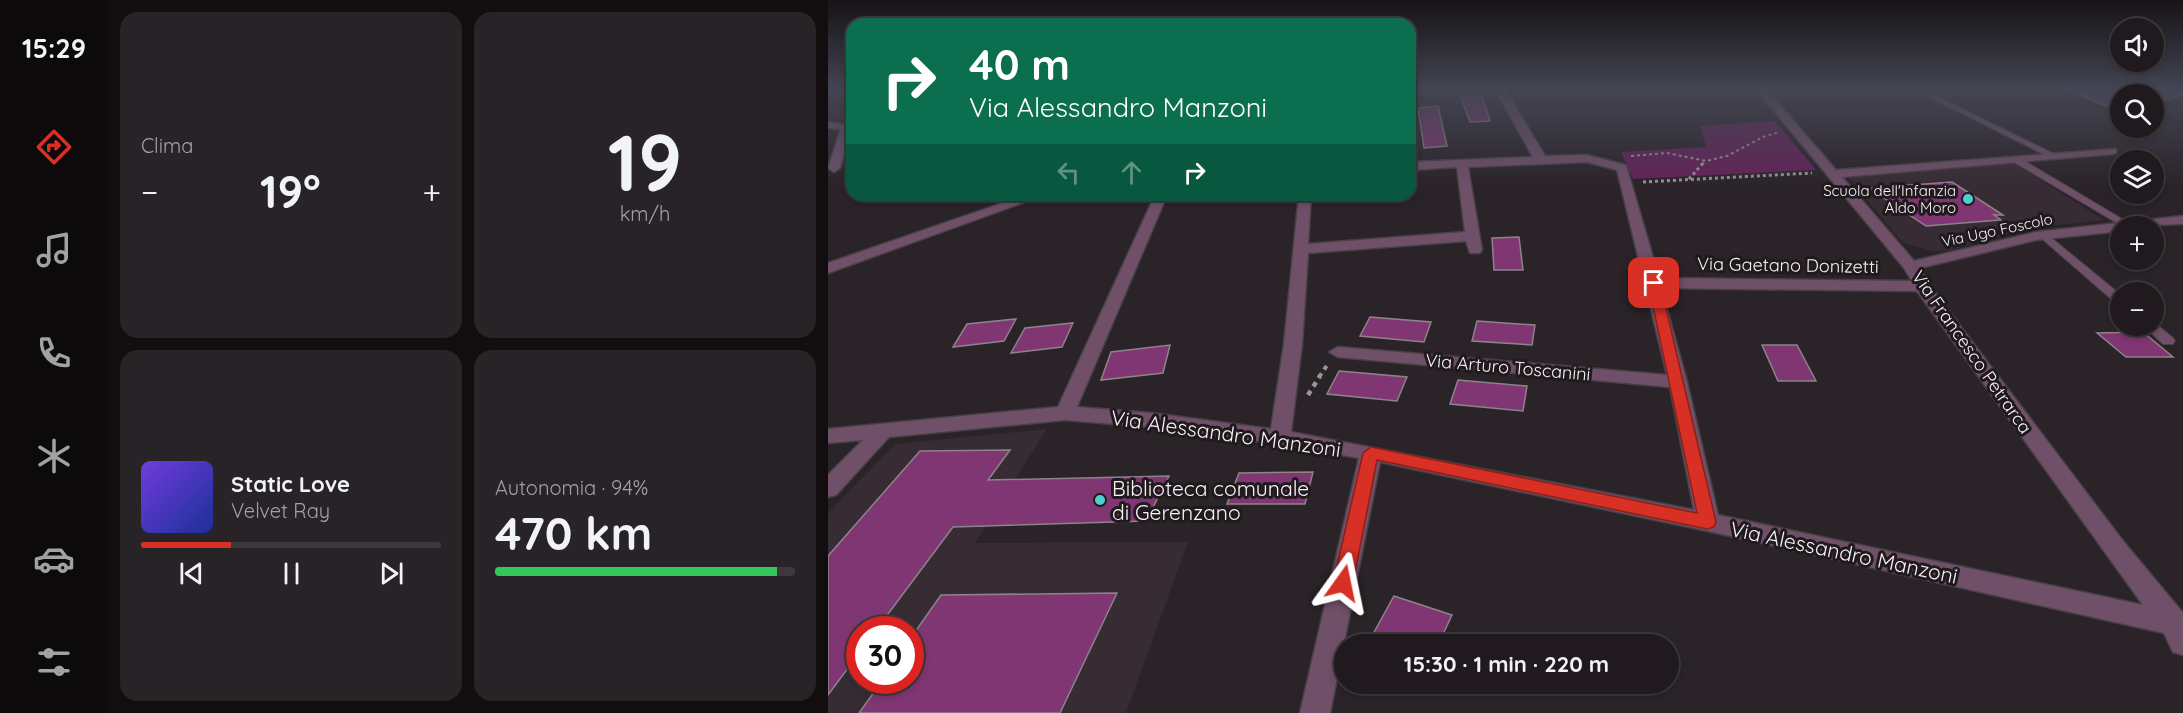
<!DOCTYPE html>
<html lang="it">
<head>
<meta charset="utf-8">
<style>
	body { margin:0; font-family:Quicksand,sans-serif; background:#282327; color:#f1f3f6; height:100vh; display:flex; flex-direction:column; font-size:22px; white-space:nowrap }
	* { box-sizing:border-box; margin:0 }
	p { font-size:20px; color:#a2a1a4 }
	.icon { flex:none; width:33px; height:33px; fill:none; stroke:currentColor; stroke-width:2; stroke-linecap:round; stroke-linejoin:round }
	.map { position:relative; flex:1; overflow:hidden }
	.panel { display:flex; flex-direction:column; gap:12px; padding:12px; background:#120e10; width:720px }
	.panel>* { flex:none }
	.top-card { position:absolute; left:18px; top:18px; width:570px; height:183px; border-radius:18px; box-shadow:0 3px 9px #0003,0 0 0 2px #3d383c; background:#0b6e4f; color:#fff; overflow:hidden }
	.fabs { position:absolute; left:1282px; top:18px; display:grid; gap:12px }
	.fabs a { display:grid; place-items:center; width:54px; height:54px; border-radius:50%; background:#201a1e; box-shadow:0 3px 9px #0003,0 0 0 2px #3d383c; font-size:30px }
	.speed { position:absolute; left:18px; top:616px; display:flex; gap:12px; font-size:30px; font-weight:700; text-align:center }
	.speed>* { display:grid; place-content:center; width:78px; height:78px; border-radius:50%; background:#201a1e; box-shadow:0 3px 9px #0003,0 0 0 2px #3d383c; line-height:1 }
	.speed .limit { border:9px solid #d22; background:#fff; color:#111 }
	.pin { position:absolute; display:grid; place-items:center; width:51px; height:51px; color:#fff; margin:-26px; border-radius:12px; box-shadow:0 3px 9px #0006 }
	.me { position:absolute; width:66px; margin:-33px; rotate:12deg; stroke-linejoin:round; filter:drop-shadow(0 0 4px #0008) }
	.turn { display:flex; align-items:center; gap:21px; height:126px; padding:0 24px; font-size:27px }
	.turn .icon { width:78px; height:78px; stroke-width:2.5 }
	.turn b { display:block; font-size:42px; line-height:51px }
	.lanes { display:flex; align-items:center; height:57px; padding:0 24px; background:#0003; justify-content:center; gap:30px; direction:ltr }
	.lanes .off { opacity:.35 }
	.big { font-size:45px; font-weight:700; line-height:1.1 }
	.panel .tile { flex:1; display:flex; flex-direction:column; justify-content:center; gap:9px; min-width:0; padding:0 21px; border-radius:18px; background:#282327 }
	.panel .dial { align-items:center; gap:0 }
	.dial b { font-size:78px; line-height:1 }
	.song { display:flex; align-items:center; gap:18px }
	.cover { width:72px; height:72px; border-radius:9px; background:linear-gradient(135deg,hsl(260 70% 55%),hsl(230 70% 35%)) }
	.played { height:6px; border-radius:3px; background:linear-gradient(90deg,#d93025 30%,#3d383c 30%) }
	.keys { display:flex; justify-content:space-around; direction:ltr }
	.heat { display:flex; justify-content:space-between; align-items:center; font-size:33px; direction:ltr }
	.charge { height:9px; border-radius:4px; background:linear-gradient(90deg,#34c759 94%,#3d383c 0) }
	.panel .tiles { flex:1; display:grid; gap:12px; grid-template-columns:repeat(2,1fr) }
	.trip { position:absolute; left:506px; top:634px; width:345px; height:60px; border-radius:30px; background:#201a1e; box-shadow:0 3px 9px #0003,0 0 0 2px #3d383c; font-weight:700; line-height:60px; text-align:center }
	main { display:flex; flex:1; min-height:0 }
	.tabs { display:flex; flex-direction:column; width:108px; justify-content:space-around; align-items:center; background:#0d0a0c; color:#a2a1a4 }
	.tabs .icon { width:42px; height:42px }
	.tabs .current { color:#d93025 }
	.tabs b { font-size:27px; color:#f1f3f6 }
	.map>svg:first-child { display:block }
	.built { fill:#372b34; fill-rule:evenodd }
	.green { fill:#632258 }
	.building { fill:#803673; stroke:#8c8489; stroke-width:1.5 }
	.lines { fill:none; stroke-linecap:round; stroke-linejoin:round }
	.service-casing { stroke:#474045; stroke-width:2 }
	.minor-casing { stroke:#474045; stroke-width:3 }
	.path-far3 { stroke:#999497; stroke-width:2; stroke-dasharray:3 3; stroke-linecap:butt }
	.path-far2 { stroke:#999497; stroke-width:3; stroke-dasharray:3 3; stroke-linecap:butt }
	.path-far1 { stroke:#999497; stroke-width:4; stroke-dasharray:4.5 4.5; stroke-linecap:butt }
	.path { stroke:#999497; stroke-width:4.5; stroke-dasharray:5 5; stroke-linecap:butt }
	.service { fill:#705069; fill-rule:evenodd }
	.minor { fill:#705069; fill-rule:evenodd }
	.route { fill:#d93025; stroke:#8d1f18; stroke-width:1.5 }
	.poi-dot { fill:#52cdce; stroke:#201a1e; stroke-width:2 }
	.labels { text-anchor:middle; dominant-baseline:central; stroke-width:6; stroke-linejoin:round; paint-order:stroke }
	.far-poi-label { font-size:15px; fill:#f6f1f4; stroke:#201a1e; text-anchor:end }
	.far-street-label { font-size:15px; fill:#f6f1f4; stroke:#201a1e }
	.street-label { font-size:18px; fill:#f6f1f4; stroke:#201a1e }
	.near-street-label { font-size:21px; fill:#f6f1f4; stroke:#201a1e }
	.near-poi-label { font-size:21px; fill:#f6f1f4; stroke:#201a1e; text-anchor:start }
</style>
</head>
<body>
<main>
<nav class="tabs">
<b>15:29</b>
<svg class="icon current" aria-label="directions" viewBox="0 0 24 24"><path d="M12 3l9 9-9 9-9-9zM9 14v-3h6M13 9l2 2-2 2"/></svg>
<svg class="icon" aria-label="music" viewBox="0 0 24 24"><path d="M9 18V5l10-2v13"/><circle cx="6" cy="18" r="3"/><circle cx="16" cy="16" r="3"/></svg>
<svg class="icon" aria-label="phone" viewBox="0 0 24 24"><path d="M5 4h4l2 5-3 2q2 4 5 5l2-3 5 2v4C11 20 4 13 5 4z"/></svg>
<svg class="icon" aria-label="climate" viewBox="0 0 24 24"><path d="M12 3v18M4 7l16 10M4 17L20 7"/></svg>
<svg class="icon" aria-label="car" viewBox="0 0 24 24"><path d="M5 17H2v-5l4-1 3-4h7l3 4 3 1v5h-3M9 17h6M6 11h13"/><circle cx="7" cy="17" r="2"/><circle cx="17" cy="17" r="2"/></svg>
<svg class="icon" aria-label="filters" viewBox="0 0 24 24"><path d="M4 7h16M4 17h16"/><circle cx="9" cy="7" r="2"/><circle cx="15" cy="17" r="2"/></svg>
</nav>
<section class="panel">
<div class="tiles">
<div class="tile"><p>Clima</p>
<div class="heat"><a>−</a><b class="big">19°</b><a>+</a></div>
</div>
<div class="tile dial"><b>19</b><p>km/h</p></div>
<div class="tile">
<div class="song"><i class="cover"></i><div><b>Static Love</b><p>Velvet Ray</p></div></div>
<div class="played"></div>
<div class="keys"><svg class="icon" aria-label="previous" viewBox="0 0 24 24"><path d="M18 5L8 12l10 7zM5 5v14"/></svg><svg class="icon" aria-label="pause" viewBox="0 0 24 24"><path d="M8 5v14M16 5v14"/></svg><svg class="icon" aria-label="next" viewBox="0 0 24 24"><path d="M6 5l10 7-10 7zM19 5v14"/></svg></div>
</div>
<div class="tile"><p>Autonomia · 94%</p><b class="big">470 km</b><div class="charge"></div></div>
</div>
</section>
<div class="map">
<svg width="1355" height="713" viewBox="0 0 1355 713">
	<rect width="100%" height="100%" fill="#2a2328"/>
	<!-- built -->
	<g class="built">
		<path d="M1186,163L1276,220L1200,228L1124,250L1103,251L1074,242L1020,177Z"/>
		<path d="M219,429L147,543L360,542L298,713H0V513L67,444ZM32,630H82V681H32Z"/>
	</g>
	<!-- green -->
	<path class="green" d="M947,121L988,170L805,179L793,152L878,147L872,126Z"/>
	<!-- building -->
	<g class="building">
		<path d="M1237,89H1355V95L1326,103V94H1293V112Z"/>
		<path d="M654,96L662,121L642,122L633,98Z"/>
		<path d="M610,106L619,146L596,148L590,108Z"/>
		<path d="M1124,182L1175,215H1166L1173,220L1098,226L1041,188Z"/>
		<path d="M691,237L695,270H666L664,238Z"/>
		<path d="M542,317L603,322L596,342L532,336Z"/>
		<path d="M188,319L176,341L125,347L139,324Z"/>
		<path d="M649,321L707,325L704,345L644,341Z"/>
		<path d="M245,323L234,347L183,353L197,328Z"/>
		<path d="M1315,332L1345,357H1298L1269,333Z"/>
		<path d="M342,345L335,373L273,380L283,352Z"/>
		<path d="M934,345H969L988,381H950Z"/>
		<path d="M511,371L579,377L569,401L499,394Z"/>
		<path d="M630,380L699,386L695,411L622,404Z"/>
		<path d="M182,450L160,480L341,476L318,521L125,527L48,630H32V652L0,695V556L92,451Z"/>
		<path d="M485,472L477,504H399L411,473Z"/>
		<path d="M289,593L232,713H31L54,681H82V639L113,595Z"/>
		<path d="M566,596L624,615L610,645H577L545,634Z"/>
	</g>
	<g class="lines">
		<!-- service casing -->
		<g class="service-casing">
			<g id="service">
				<path d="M1085,89H1094L1230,156L1223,158Z"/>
				<path d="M1184,157H1190L1304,225L1294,226L1184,161Z"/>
				<path d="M1216,232L1293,295V305L1289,304L1212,237V233Z"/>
				<path d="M1327,323L1345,338L1347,341L1345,344H1335L1316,326H1326Z"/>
			</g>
		</g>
		<!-- minor casing -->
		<g class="minor-casing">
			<g id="minor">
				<path d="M667,89H677L717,156L759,155L798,165L831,278L1084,281L1076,268L928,89H938L1008,170L1288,149V153L1284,154L1014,177L1086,261L1208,232L1355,216V224L1293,226V231L1208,240L1092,268L1101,285L1295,541L1355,613V655L1345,652L1336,633L880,531L552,462L502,713H472L531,458L452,444L323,427L237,420L61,437L8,495L0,497V475L35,440L0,443V429L230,407L327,195H339L249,407L323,413L443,429L456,344L471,195H483L480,244L637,232L629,167L582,170V162L705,157ZM759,162L789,170L839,375L510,347L501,352L510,357L842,387L866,510L463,432L474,344L480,253L638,241L642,253H652L654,250L640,167ZM833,288L1089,291L1315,605L890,515L859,382Z"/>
				<path d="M0,122L24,126L12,168L6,172L0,168L13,129L0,128Z"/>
				<path d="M198,195H216L0,273V263Z"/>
			</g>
		</g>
		<!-- path-far3 -->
		<g class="path-far3">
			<path d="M803,156L839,153L878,161L899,156L935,137L951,132"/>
			<path d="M874,165L877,161"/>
		</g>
		<!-- path-far2 -->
		<g class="path-far2">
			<path d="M861,179L875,163"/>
			<path d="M815,182L984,173"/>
		</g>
		<!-- path-far1 -->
		<path class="path-far1" d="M491,377L500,364"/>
		<!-- path -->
		<path class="path" d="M480,395L492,376"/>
		<!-- service -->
		<use href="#service" class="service"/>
		<!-- minor -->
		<use href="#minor" class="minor"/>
	</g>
	<!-- sky -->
	<linearGradient id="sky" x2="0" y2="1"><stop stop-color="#171316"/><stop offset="0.47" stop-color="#444553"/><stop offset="1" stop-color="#444553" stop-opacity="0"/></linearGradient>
	<rect width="1355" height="189" fill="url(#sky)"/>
	<!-- route -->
	<path class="route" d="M822,281L832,283L888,522L886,527L879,529L549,460L525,583L522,589L515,591L508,589L505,583L535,453L543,447L869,513L820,283Z"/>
	<!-- markers -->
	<g class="poi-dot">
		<circle cx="1140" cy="199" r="6"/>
		<circle cx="272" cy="500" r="6"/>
	</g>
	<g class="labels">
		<!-- far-poi labels -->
		<g class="far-poi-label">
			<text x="1128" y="190">Scuola dell'Infanzia<tspan x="1128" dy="17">Aldo Moro</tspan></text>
		</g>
		<!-- far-street labels -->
		<g class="far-street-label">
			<text transform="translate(1169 230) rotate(-12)">Via Ugo Foscolo</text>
		</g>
		<!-- street labels -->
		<g class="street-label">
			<text transform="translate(960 265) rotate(1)">Via Gaetano Donizetti</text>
			<text transform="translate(1144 352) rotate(55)">Via Francesco Petrarca</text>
			<text transform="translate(680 367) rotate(5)">Via Arturo Toscanini</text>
		</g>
		<!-- near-street labels -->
		<g class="near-street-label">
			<text transform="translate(398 433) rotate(8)">Via Alessandro Manzoni</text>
			<text transform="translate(1016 552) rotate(12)">Via Alessandro Manzoni</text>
		</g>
		<!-- near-poi labels -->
		<g class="near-poi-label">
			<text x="284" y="488">Biblioteca comunale<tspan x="284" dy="24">di Gerenzano</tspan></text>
		</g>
	</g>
</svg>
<div class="fabs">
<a><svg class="icon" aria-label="sound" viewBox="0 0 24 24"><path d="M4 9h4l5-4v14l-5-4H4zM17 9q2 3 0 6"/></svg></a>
<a><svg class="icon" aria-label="search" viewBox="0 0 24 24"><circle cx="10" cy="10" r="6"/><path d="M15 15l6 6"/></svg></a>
<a><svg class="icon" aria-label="layers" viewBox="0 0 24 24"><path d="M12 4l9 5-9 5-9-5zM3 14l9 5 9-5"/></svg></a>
<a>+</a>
<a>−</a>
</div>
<div class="speed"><div class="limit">30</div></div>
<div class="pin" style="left:826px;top:283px;background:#d93025"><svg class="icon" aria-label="arrive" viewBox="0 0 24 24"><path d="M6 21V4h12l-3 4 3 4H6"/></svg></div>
<svg class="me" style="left:515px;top:583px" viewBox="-20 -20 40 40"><path d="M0-17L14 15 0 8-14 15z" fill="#d93025" stroke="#fff" stroke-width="4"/></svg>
<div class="trip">15:30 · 1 min · 220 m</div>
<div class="top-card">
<div class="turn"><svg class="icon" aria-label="right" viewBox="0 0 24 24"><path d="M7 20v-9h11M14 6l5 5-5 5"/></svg><div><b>40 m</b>Via Alessandro Manzoni</div></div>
<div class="lanes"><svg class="icon off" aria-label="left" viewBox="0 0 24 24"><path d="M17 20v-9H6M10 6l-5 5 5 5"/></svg><svg class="icon off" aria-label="ahead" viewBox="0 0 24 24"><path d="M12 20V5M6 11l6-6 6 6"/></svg><svg class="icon" aria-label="right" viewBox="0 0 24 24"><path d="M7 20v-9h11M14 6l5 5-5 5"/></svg></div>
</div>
</div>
</main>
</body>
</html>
